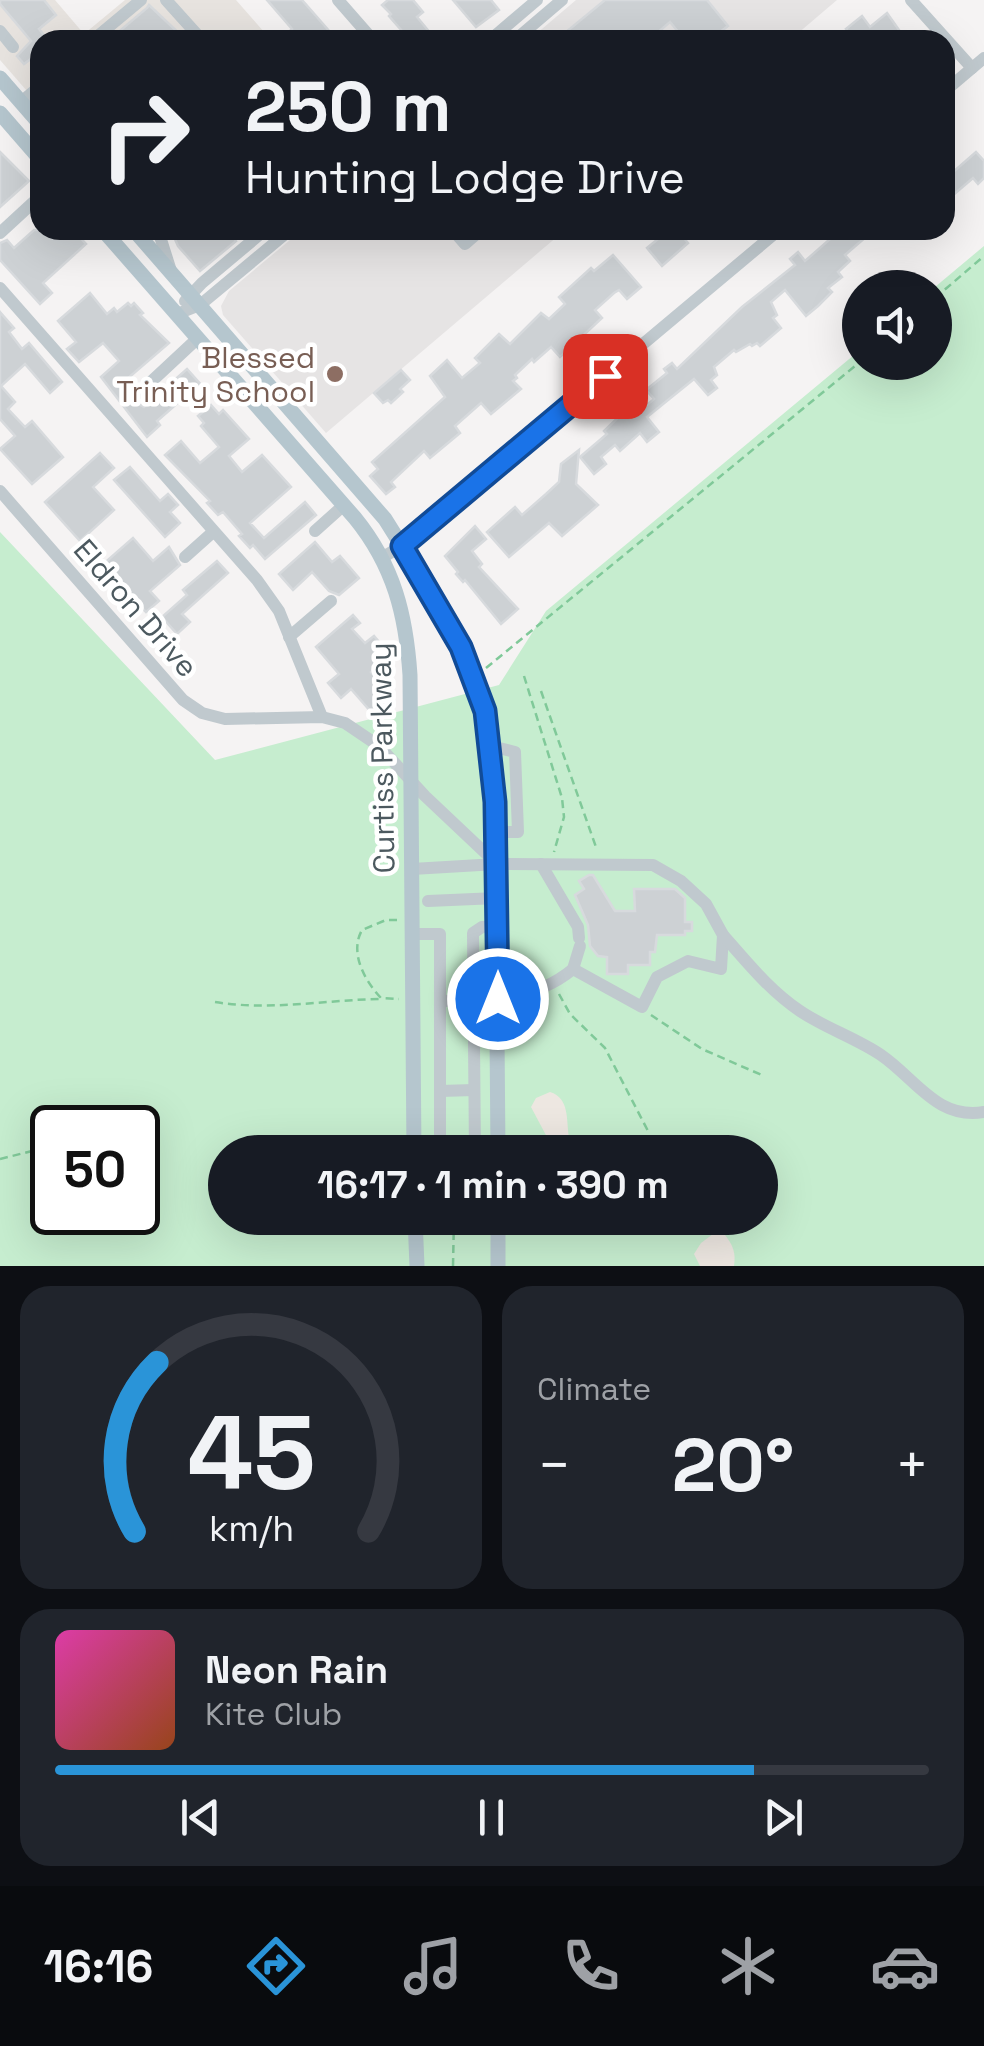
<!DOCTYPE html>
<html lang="en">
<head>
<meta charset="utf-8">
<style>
	body { margin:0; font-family:"Space Grotesk",sans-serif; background:#20242c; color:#f1f3f6; height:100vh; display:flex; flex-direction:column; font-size:38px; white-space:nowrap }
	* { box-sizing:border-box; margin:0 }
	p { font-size:32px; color:#9ea1a6 }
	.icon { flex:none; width:55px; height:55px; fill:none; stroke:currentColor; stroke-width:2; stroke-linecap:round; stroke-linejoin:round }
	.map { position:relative; height:1266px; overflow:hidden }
	.details { display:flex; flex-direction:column; gap:20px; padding:20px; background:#0d0f14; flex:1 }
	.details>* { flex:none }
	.guide { position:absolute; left:30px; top:30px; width:925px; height:210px; border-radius:30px; box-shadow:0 10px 40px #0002; background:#171b24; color:#f1f3f6; overflow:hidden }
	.controls { position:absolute; left:842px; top:270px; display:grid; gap:20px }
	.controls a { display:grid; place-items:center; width:110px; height:110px; border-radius:50%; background:#171b24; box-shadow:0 10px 40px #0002; font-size:50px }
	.speed { position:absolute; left:30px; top:1105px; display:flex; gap:20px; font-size:50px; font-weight:700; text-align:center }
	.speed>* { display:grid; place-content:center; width:130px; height:130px; border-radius:50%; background:#171b24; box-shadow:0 10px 40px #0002; line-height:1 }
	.speed .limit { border:5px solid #111; border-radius:15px; background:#fff; color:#111 }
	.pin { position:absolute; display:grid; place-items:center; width:85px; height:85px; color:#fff; margin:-42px; border-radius:20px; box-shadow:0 5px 15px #0006 }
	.me { position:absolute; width:110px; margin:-55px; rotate:0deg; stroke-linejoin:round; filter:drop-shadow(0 0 8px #0008) }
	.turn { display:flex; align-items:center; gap:35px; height:210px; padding:0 50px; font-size:45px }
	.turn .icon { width:130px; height:130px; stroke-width:2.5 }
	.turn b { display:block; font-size:70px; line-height:85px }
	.big { font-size:75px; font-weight:700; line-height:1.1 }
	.details .widget { flex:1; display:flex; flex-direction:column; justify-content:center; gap:15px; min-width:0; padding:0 35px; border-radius:30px; background:#20242c }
	.details .dial { align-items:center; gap:0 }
	.dial svg { height:260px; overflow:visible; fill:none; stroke:#363941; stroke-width:7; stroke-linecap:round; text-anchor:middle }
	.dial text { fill:#f1f3f6; stroke:none }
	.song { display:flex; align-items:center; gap:30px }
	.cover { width:120px; height:120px; border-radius:15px; background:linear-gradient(135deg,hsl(320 70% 55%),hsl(20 70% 35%)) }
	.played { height:10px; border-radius:5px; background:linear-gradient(90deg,#2a94d8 80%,#363941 80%) }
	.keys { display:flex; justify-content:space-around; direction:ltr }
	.heat { display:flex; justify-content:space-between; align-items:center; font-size:55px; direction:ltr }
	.details .tiles { flex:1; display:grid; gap:20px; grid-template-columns:1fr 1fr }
	.widget:last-child { grid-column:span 2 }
	.trip { position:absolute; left:208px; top:1135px; width:570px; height:100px; border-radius:50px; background:#171b24; box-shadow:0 10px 40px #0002; font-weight:700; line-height:100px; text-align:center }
	.dock { display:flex; height:160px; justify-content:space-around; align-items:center; background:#090b0e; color:#9ea1a6 }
	.dock .icon { width:70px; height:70px }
	.dock .current { color:#2a94d8 }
	.dock b { font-size:45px; color:#f1f3f6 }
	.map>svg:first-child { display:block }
	.commercial { fill:#e7e3df }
	.education { fill:#e6e4e4 }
	.green { fill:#c6edcf; fill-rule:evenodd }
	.sand { fill:#ede7e1 }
	.building { fill:#cdd1d4; stroke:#d7dadd; stroke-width:2.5 }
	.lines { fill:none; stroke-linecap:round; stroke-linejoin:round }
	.path { stroke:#80c999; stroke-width:2.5; stroke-dasharray:8 5; stroke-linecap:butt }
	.minor { stroke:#c0c9ce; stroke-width:12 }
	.major { stroke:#b5c6ce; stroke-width:15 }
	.route-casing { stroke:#114b97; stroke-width:25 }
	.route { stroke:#1a73e8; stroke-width:18 }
	.education-dot { fill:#8d6e63; stroke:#fff; stroke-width:4 }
	.labels { text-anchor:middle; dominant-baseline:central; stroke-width:9; stroke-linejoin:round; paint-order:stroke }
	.education-label { font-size:30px; fill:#785e54; stroke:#fff; text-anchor:end }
	.street-label { font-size:30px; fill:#4c595f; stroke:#fff }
</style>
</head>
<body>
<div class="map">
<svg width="984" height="1266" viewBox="0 0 984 1266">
	<rect width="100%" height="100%" fill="#f5f3f3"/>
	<!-- commercial -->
	<path class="commercial" d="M0,0H55L84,34L125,0H236L271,40H40V106L0,60Z"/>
	<!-- education -->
	<g class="education">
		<path d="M576,0H837L790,40H529Z"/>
		<path d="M302,230H565L326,433L223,315L221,306L229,291Z"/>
	</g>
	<!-- green -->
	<path class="green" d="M984,246V1266H0V532L215,760L499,685L546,611L860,350V362H935V287ZM52,1128H138V1212H52ZM225,1152H760V1218H225Z"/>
	<!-- sand -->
	<g class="sand">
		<path d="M550,1092C570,1098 566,1120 569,1137L556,1145L548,1139L531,1107L536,1098Z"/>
		<path d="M713,1234L725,1235C733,1245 736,1253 734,1266H700L694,1254L701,1243Z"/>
	</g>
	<!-- building -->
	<g class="building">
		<path d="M0,0H44L56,15L39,29L48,40H40V52L24,64L17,56L31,41L0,4Z"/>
		<path d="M267,0H302L337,40H294L288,33L292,29Z"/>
		<path d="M388,0H413L423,12L417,17L436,40H410L389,16L391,14L382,5Z"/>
		<path d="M453,0H491L499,10L476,27Z"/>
		<path d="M605,0H707L728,26L720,32L727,40H685L670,22L649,40H562L569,35L566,32Z"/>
		<path d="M149,5L186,40H109L147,8Z"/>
		<path d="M887,13L906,40H855L846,29L862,16L870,27Z"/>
		<path d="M0,152L29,181L0,207Z"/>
		<path d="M976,152L984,161V178L978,184L973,178L945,202V166L952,173Z"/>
		<path d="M34,230H73L86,244L43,283L52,293L40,304L0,260V243L7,240L14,248Z"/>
		<path d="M171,230H227L236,241L200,271L178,246Z"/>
		<path d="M651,230H677L688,243L662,266L647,248L658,239Z"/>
		<path d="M820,230H874L845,255L850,261L838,272L842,277L828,288L832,292L818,306L806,316L785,290L771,302L777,315L773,318L781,328L760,346L757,343L752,346L750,344L736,352L734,350L714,367L717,375L711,380L717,388L708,395L694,379L647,417L659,432L647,442L640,433L620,451L615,445L601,457L606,464L594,474L580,457L607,434L604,431L628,408L634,416L654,399L646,390L667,373L664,369L672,363L677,369L742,307L795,265L790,259L798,252L805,261L829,240Z"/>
		<path d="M613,255L641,287L627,299L619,290L614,293L595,310L602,318L560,357L551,347L534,362L532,359L515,375L517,378L513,381L521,389L491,414L481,403L455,426L460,433L430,458L424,451L391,482L395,487L386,494L370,476L378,469L372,462L445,397L430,376L447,360L462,378L480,363L475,358L499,334L510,344L541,313L549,319L565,304L559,297L591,268L594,271Z"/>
		<path d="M90,293L107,314L114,308L117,312L128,303L131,306L134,303L143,313L140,315L169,343L127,379L130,383L125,387L132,400L144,407L187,369L203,387L191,398L188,394L157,421L160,425L147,437L101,377L119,361L103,343L79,362L67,349L76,342L58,321Z"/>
		<path d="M0,312L14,328L9,332L22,349L29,343L62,382L50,393L25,364L1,386L15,402L8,409L25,427L32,421L63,457L32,484L0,449L15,436L0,419Z"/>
		<path d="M401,370L410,380L400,389L403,392L391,403L388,400L383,403L374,393Z"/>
		<path d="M211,405L219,414L223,410L249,439L229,456L242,472L262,455L291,487L250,523L264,538L305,502L316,515L265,559L253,545L250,548L239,536L242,534L223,512L218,515L207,503L210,501L165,455L181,441L200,463L219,447L201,426L204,423L198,416Z"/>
		<path d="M579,450L576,484L598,505L562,536L549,523L509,557L487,532L515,507L522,515L546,494L559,482L561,464Z"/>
		<path d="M100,453L114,468L93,487L114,510L80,541L45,502Z"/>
		<path d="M130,467L160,501L168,494L178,505L170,512L180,523L165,537L114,480Z"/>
		<path d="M475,526L486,539L472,551L482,564L479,567L518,609L501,624L465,580L463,582L456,574L458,572L445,556Z"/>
		<path d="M133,538L153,561L169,547L180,565L150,591L159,601L146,612L101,566Z"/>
		<path d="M315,542L332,562L340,556L359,578L339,595L329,591L312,572L293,590L279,574Z"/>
		<path d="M217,561L228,573L182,614L190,622L177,634L162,617L187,595L183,590Z"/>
		<path d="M353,615L360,623L352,629L365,643L374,636L390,655L371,672L392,695L372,713L351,689L341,698L328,683L339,674L316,647Z"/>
		<path d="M589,875H593L615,911H635L634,889H675L685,898V922H692V931H685V935H657L655,952H650V965H628V974H607V957L598,956L590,946L588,925L575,895L584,889L579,881Z"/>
	</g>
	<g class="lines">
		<!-- path -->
		<g class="path">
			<path d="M935,298L984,256"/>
			<path d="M486,668L860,362"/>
			<path d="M524,676L562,798L564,817L554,852"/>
			<path d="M541,691L597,850"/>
			<path d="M397,920H386L362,930C349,953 365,981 381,998L399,999"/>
			<path d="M559,994L570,1014L605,1048L649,1133"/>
			<path d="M215,1002C270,1011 324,1000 380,999"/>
			<path d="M651,1015L702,1049L764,1076"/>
			<path d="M0,1159L52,1146"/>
			<path d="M453,1266L454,1218"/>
		</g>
		<!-- minor -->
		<g class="minor">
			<path d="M166,0L202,40"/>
			<path d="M338,0L373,40"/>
			<path d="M911,0L972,68"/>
			<path d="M0,31L13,47"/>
			<path d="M93,40L141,0"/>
			<path d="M490,40L537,0"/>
			<path d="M515,40L562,0"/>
			<path d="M945,91L984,58"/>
			<path d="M21,102L40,86"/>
			<path d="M158,230L171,271"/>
			<path d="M453,230L465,244L481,230"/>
			<path d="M0,233L38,198"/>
			<path d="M0,288L257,580L279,611L322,717"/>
			<path d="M185,301L202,283L265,230"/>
			<path d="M177,314L200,305L290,230"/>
			<path d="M139,393L198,338"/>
			<path d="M0,491L183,700L202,713L225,719L322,717L345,723L379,746L425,796L497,864"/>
			<path d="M315,531L344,505"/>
			<path d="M185,557L213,532"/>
			<path d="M383,557L402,546L779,230"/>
			<path d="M289,637L331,601"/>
			<path d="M491,746L515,752L518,832H496"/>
			<path d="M541,864L578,927L579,938"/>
			<path d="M412,869L497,864L653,865L681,881L706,904L723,935L721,969L688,961L657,977L642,1007L573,969C535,1001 487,1001 440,1001"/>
			<path d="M428,901L497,898"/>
			<path d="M413,934H440V1152"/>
			<path d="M723,935C747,962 769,990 800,1011C825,1028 856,1038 881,1055C916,1079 937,1120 984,1112"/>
			<path d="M573,969L580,946"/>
			<path d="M440,1091L474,1090"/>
			<path d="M475,1152L473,933L482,927L497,926"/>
		</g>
		<!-- major -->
		<g class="major">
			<path d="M0,78L40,124"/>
			<path d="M0,113L40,159"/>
			<path d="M103,230L355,518C394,566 406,615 410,675L414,1152"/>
			<path d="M134,230L385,519L440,607L474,678L489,733L495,803L498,1152"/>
			<path d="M415,1218L417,1266"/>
			<path d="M498,1218V1266"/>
		</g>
	</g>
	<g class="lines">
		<!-- route casing -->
		<g class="route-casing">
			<path id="route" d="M498,999L495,802L485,711L461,647L402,546L605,376"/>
		</g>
		<!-- route -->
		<use href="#route" class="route"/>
	</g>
	<!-- markers -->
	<circle class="education-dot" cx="335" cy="374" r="10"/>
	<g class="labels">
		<!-- education labels -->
		<g class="education-label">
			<text x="315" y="357">Blessed<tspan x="315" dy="34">Trinity School</tspan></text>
		</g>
		<!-- street labels -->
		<g class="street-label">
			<text transform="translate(136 608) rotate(49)">Eldron Drive</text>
			<text transform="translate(382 758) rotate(-91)">Curtiss Parkway</text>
		</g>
	</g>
</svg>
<div class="controls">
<a><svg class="icon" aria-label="sound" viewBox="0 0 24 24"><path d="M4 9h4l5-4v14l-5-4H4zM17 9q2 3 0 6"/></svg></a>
</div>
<div class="speed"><div class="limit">50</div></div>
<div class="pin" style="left:605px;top:376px;background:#d93025"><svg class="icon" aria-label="arrive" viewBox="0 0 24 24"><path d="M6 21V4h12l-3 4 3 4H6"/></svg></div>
<svg class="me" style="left:498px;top:999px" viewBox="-20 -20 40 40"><circle r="17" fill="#1a73e8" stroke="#fff" stroke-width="3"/><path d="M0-11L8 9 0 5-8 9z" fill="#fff"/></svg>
<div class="trip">16:17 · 1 min · 390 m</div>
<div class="guide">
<div class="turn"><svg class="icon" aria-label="right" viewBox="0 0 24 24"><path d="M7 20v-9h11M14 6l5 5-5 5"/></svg><div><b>250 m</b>Hunting Lodge Drive</div></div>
</div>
</div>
<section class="details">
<div class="tiles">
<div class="widget dial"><svg viewBox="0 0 100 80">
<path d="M14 69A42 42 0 1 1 86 69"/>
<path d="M14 69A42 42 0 0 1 21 17" stroke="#2a94d8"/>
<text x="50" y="56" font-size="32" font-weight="700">45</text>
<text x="50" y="72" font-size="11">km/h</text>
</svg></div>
<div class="widget"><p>Climate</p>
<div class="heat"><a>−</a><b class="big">20°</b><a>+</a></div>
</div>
<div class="widget">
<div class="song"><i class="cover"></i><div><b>Neon Rain</b><p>Kite Club</p></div></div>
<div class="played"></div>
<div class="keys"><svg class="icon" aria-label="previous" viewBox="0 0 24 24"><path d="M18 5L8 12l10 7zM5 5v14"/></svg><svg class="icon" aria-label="pause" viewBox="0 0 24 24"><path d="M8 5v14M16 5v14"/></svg><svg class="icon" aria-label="next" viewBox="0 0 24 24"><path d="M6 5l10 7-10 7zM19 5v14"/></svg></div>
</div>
</div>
</section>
<nav class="dock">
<b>16:16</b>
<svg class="icon current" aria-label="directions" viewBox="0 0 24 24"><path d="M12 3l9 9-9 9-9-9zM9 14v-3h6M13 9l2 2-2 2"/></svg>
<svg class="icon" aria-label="music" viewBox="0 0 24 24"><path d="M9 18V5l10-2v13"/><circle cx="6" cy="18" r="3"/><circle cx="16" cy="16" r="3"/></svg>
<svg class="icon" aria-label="phone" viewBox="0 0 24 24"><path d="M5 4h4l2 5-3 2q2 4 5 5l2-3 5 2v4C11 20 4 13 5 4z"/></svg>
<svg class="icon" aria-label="climate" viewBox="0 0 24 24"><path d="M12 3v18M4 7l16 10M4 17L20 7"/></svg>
<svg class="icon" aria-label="car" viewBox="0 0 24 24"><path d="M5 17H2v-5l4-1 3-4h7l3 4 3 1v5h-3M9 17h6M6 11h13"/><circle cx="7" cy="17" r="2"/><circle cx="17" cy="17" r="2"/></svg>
</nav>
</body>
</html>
